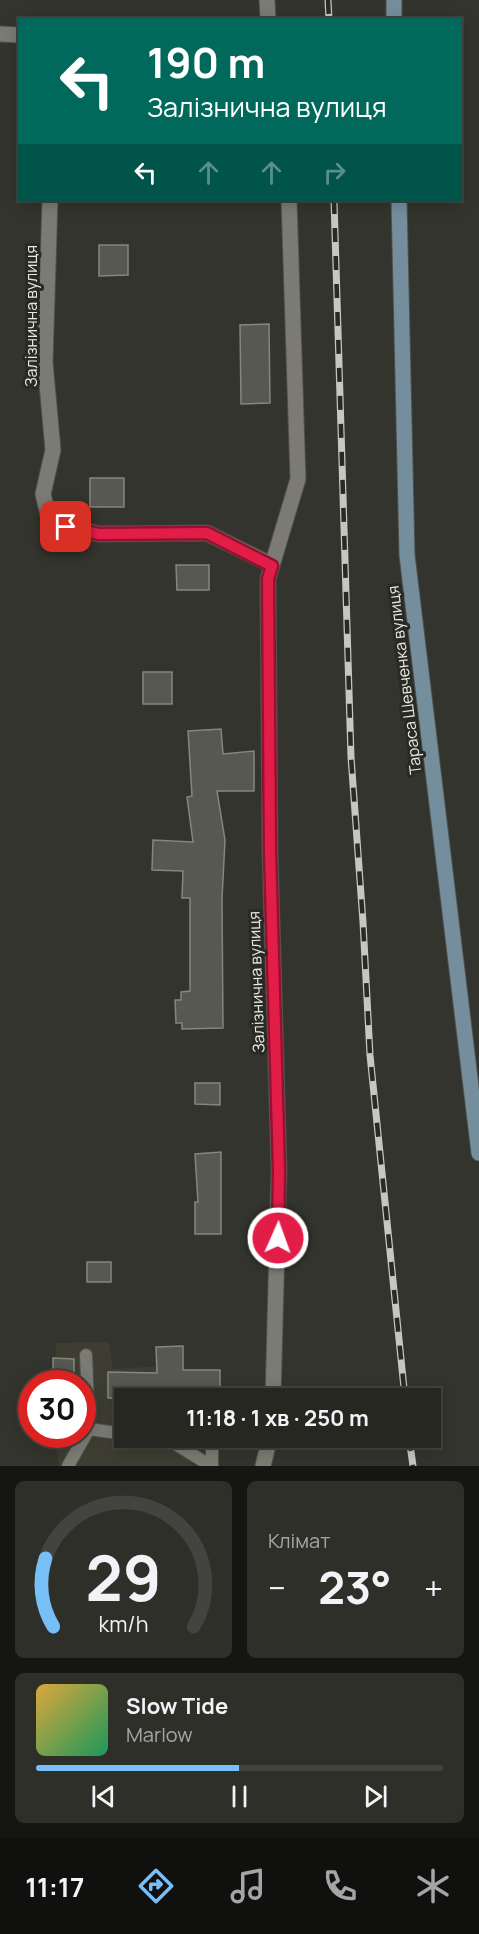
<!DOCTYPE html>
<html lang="uk">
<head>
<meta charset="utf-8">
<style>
	body { margin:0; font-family:Manrope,sans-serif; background:#2f2f2a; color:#f1f3f6; height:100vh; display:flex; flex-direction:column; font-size:22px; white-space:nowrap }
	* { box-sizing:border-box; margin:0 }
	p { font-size:20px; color:#a4a5a5 }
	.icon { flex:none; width:33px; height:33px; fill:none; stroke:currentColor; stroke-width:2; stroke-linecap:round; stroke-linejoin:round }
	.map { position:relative; height:1466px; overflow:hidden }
	.details { display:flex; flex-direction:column; gap:15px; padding:15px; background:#151513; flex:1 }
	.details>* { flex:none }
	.guide { position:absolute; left:18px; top:18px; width:444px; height:183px; border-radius:0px; box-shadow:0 3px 15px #0003,0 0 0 2px #434440; background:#00695c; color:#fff; overflow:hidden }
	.speed { position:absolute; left:18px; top:1370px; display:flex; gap:12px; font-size:30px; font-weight:700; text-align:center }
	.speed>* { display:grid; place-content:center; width:78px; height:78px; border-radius:50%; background:#272722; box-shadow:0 3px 15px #0003,0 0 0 2px #434440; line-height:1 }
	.speed .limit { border:9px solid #d22; background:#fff; color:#111 }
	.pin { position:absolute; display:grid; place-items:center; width:51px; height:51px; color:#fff; margin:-26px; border-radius:12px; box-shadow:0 3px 9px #0006 }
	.me { position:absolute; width:66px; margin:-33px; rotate:2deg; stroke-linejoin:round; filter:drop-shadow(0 0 4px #0008) }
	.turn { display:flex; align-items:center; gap:21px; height:126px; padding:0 30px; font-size:27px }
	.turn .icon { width:78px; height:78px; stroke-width:2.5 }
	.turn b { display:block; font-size:42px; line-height:51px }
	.lanes { display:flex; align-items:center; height:57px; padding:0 30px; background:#0003; justify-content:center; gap:30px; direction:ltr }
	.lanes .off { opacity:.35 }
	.big { font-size:45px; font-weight:700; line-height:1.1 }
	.details .tile { flex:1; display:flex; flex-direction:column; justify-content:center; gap:9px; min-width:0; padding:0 21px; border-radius:9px; background:#2f2f2a }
	.details .dial { align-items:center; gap:0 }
	.dial svg { height:156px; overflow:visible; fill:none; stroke:#434440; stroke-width:7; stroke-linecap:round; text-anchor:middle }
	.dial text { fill:#f1f3f6; stroke:none }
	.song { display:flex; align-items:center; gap:18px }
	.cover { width:72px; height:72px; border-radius:9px; background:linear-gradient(135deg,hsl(40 70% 55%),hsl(150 70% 35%)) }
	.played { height:6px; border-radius:3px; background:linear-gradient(90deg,#78bff7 50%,#434440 50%) }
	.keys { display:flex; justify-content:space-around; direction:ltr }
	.heat { display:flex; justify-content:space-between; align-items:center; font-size:33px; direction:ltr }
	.details .tiles { flex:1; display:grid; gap:15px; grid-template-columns:1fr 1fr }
	.tile:last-child { grid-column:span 2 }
	.trip { position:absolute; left:114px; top:1388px; width:327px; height:60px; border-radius:0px; background:#272722; box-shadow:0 3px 15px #0003,0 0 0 2px #434440; font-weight:700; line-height:60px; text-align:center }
	.tabs { display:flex; height:96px; justify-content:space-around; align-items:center; background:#10100e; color:#a4a5a5 }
	.tabs .icon { width:42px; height:42px }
	.tabs .current { color:#78bff7 }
	.tabs b { font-size:27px; color:#f1f3f6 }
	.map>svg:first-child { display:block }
	.built { fill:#3d3d32 }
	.building { fill:#575851; stroke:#85867e; stroke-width:1.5 }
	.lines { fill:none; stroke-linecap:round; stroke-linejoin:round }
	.lane-casing { stroke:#51514c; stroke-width:14 }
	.street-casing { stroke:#51514c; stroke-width:17 }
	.secondary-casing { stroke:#51514c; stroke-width:17 }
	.lane { stroke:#7b7b74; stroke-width:12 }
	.street { stroke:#7b7b74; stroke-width:15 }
	.secondary { stroke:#748e9d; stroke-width:15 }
	.rail-casing { stroke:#c7c7c2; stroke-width:7 }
	.rail { stroke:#2a2a24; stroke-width:4.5; stroke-dasharray:14; stroke-linecap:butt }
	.route-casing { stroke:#92132f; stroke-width:15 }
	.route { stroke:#e11d48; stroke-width:10 }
	.labels { text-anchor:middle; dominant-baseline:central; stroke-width:6; stroke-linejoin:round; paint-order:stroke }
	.street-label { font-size:16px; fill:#e8e8e4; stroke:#2a2a24 }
</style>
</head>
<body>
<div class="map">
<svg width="479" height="1466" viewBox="0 0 479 1466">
	<rect width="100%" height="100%" fill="#34342e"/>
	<!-- built -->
	<path class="built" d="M109,1342L113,1369L163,1366L169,1398H124V1437H177L179,1449L193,1466H58L57,1434H82V1383H56V1343Z"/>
	<!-- building -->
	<g class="building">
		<path d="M99,245H128V275L99,276Z"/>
		<path d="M269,324L270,403L241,404L240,325Z"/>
		<rect x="90" y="478" width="34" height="29"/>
		<path d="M176,565H209V590H177Z"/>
		<rect x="143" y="672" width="29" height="32"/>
		<path d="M221,729L223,754L254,751V791H217L225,840L222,899L223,1028L182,1029V1023H176L175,1000H181V992L190,991V898H182L183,871L152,870L153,840L193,842L187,797L192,796L188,731Z"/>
		<path d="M195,1083H220V1105L195,1104Z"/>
		<path d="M221,1152V1234H195V1202H198L195,1154Z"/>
		<rect x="87" y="1262" width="24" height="20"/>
		<path d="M183,1346V1370H220V1398H108V1372L157,1373L156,1347Z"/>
		<path d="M53,1358L74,1359V1383H53Z"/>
	</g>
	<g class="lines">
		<!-- lane casing -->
		<g class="lane-casing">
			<g id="lane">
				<path d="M86,1355L89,1429"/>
				<path d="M147,1437L169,1440L211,1466"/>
				<path d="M212,1450V1466"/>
				<path d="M68,1466L89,1429L124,1434"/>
			</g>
		</g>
		<!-- street casing -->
		<g class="street-casing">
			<g id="street">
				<path d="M267,0L268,20"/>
				<path d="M0,34L20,35"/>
				<path d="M50,200L45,362L53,450L43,494L50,523L99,534L207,533L272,565"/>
				<path d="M273,1398L279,1170L270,851L268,579L298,479L289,200"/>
				<path d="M263,1466L270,1437"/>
			</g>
		</g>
		<!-- secondary casing -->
		<g class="secondary-casing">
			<g id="secondary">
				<path d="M394,0V20"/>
				<path d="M399,200L407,555L479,1153"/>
			</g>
		</g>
		<!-- lane -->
		<use href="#lane" class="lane"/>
		<!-- street -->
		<use href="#street" class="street"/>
		<!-- secondary -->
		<use href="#secondary" class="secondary"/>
		<!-- rail casing -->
		<g class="rail-casing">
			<g id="rail">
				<path d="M328,0L329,20"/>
				<path d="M334,200L351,757L363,922L370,1055L405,1398"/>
				<path d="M409,1437L413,1466"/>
			</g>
		</g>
		<!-- rail -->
		<use href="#rail" class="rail"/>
	</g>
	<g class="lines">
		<!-- route casing -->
		<g class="route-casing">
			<path id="route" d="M66,527L99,534L207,533L272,566L268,579L270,851L279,1170L278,1238"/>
		</g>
		<!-- route -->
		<use href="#route" class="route"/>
	</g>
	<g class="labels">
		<!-- street labels -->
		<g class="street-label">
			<text transform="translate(31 316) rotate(-90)">Залізнична вулиця</text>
			<text transform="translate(404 680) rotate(-97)">Тараса Шевченка вулиця</text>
			<text transform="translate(256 982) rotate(-92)">Залізнична вулиця</text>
		</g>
	</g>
</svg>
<div class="speed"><div class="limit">30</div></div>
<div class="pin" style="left:66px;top:527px;background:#d93025"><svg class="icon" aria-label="arrive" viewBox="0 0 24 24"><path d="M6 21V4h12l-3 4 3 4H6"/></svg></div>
<svg class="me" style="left:278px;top:1238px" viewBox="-20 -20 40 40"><circle r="17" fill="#e11d48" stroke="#fff" stroke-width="3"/><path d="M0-11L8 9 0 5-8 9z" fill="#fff"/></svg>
<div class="trip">11:18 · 1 хв · 250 m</div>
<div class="guide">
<div class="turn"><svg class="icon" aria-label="left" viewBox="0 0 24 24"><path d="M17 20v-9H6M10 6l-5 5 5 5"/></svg><div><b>190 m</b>Залізнична вулиця</div></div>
<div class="lanes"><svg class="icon" aria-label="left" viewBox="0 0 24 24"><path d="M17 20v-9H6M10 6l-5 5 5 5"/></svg><svg class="icon off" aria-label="ahead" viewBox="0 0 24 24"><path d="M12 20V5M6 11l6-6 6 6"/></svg><svg class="icon off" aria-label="ahead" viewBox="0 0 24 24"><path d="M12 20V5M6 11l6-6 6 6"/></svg><svg class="icon off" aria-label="right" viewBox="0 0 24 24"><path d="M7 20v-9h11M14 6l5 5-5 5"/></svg></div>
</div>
</div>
<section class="details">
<div class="tiles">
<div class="tile dial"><svg viewBox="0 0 100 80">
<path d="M14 69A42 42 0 1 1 86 69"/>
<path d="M14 69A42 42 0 0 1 10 34" stroke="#78bff7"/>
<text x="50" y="56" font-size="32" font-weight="700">29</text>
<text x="50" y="72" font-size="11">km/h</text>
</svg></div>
<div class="tile"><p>Клімат</p>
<div class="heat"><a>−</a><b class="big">23°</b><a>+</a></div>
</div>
<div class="tile">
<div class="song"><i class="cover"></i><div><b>Slow Tide</b><p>Marlow</p></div></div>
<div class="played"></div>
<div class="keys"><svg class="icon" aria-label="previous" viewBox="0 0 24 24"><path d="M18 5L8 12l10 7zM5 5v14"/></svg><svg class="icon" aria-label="pause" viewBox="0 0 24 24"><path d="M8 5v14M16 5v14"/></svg><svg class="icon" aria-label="next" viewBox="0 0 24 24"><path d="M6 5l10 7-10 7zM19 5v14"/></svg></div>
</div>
</div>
</section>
<nav class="tabs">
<b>11:17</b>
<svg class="icon current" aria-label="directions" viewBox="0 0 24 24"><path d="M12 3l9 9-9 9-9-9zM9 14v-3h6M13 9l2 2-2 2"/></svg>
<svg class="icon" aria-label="music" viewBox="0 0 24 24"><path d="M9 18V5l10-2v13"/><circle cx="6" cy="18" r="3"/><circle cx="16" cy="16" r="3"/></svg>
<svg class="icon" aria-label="phone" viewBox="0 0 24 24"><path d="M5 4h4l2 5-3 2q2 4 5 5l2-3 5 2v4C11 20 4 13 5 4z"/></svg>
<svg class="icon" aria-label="climate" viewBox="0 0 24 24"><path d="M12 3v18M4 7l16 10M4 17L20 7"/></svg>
</nav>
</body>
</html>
